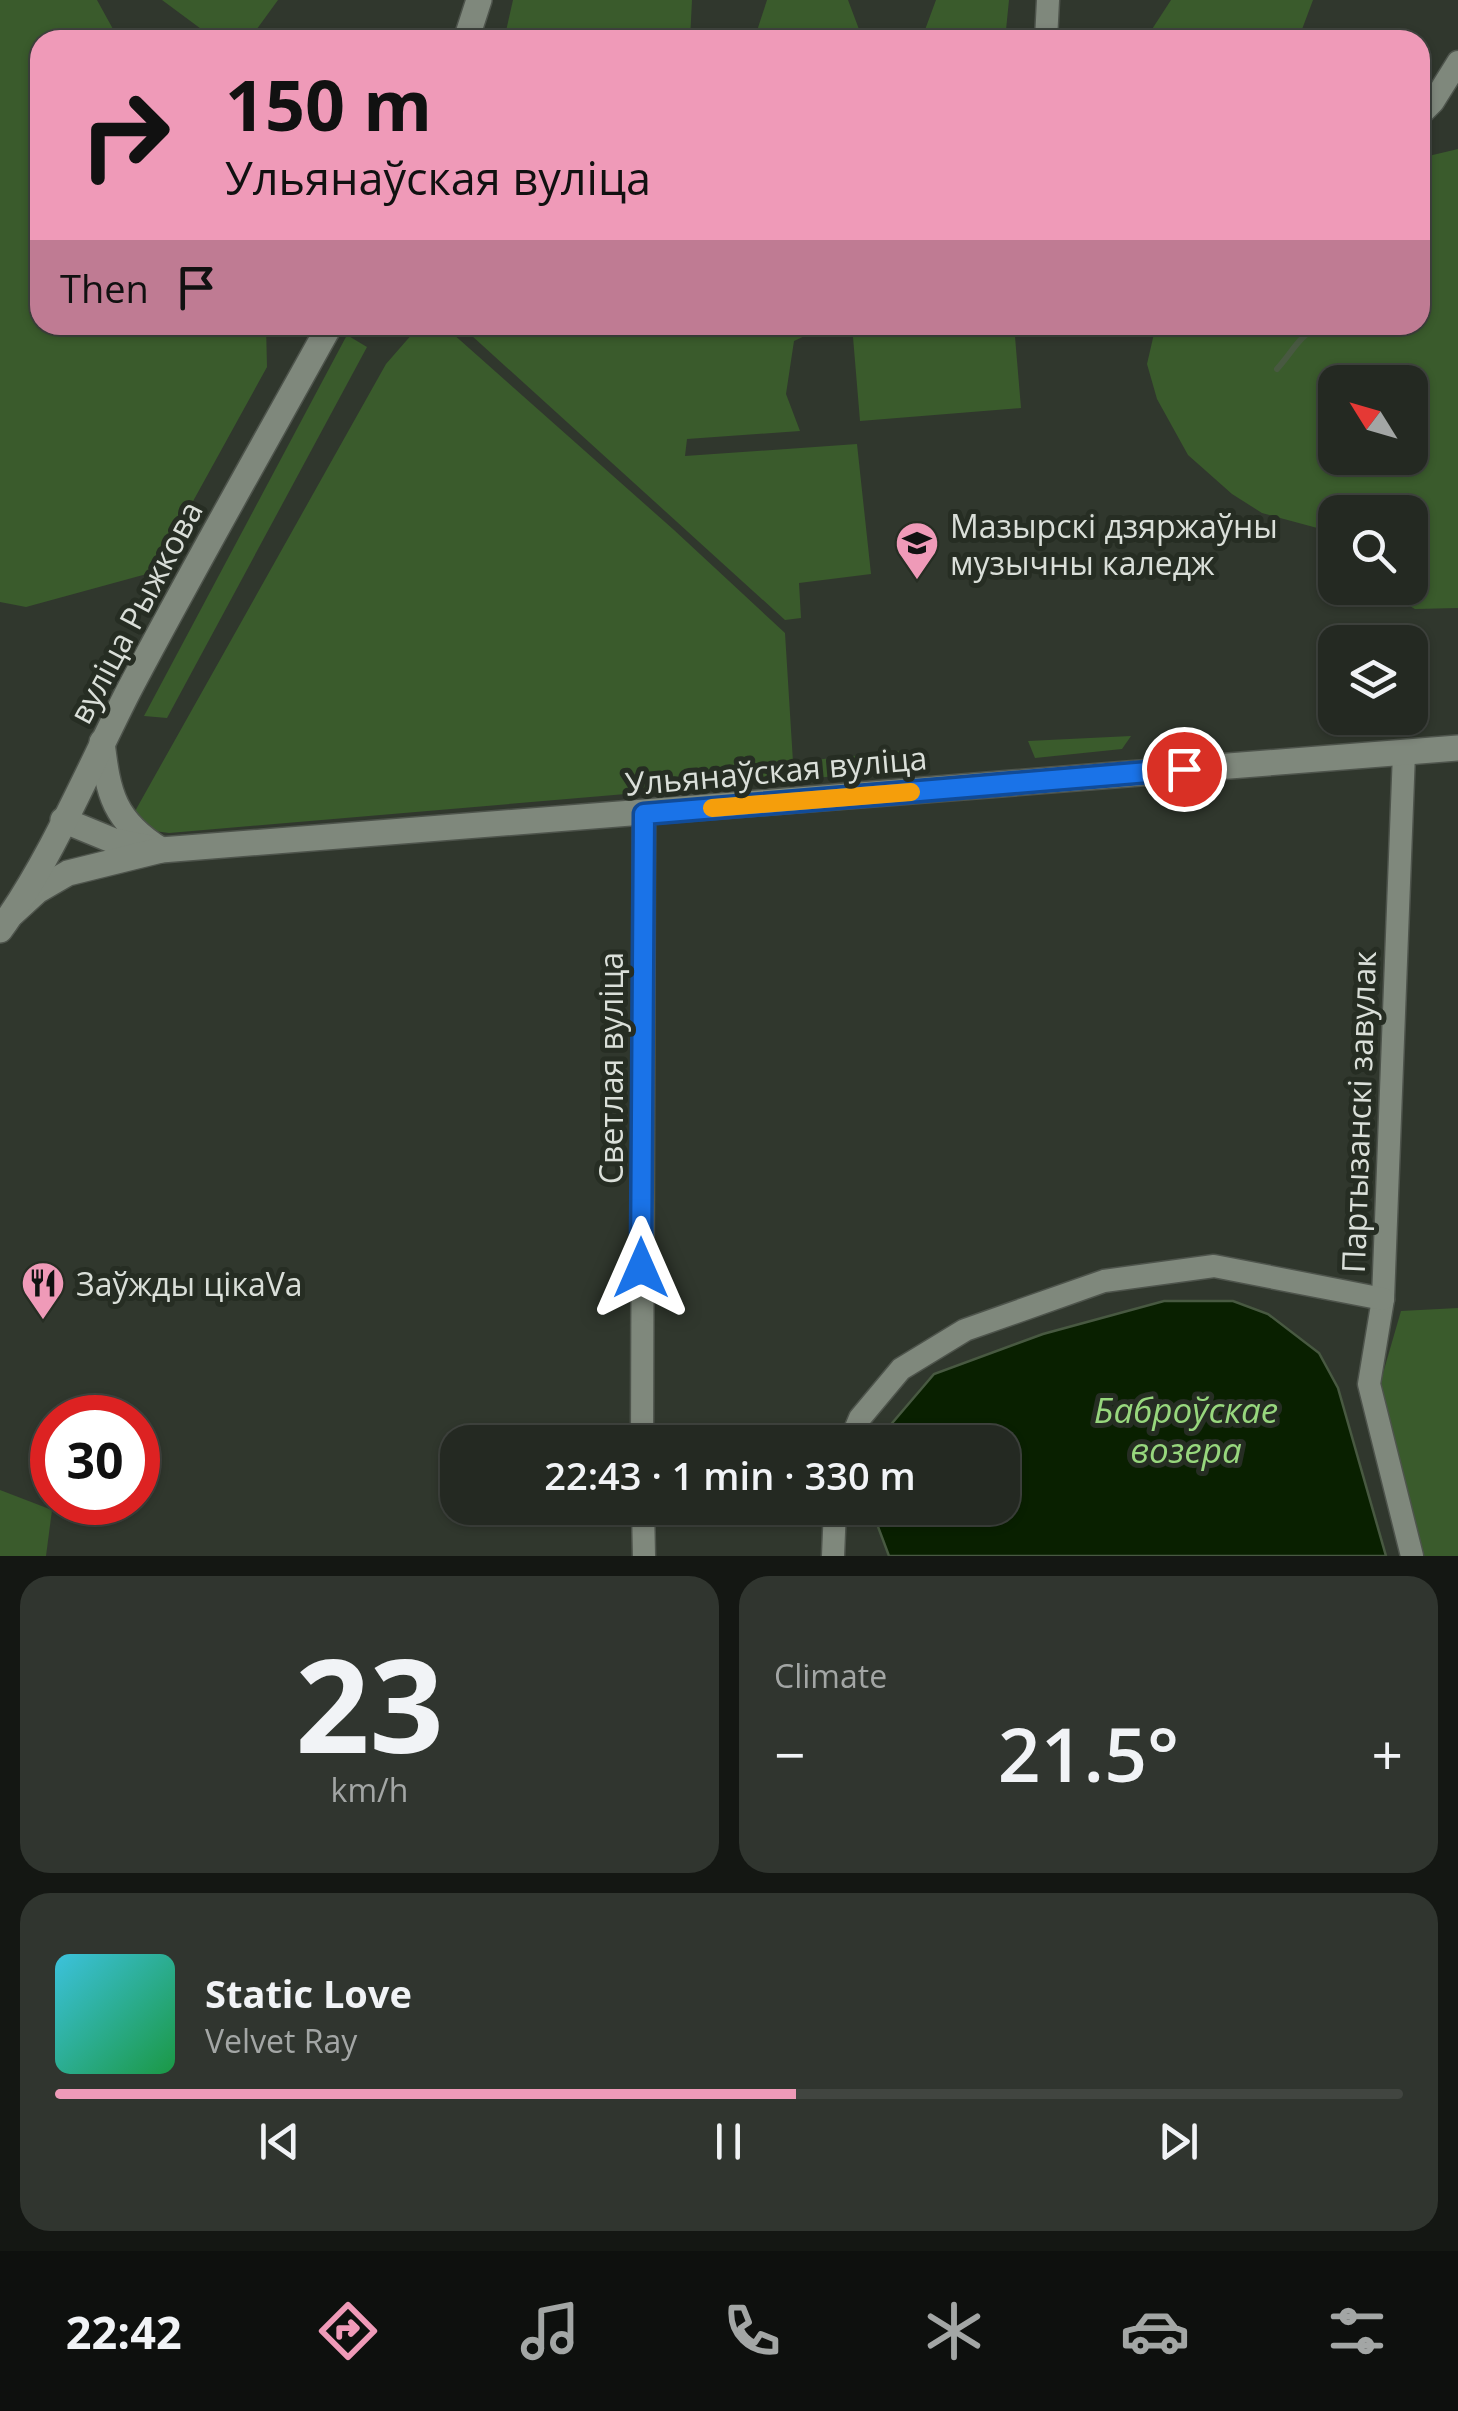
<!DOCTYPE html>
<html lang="en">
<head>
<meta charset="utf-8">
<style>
	body { margin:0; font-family:"Open Sans",sans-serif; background:#30352f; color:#f1f3f6; height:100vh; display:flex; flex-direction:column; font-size:38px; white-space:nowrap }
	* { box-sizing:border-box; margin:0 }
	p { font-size:32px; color:#a3a6a5 }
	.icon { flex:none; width:55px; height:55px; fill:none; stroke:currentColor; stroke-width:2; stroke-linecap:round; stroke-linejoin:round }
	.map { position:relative; height:1556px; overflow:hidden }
	.side { display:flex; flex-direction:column; gap:20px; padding:20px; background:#141713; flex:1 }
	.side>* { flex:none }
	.top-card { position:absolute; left:30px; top:30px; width:1400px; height:305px; border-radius:30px; box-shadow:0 2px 8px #0004,0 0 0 2px #414540; background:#ef9ab8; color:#111; overflow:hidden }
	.needle { width:65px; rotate:307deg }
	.buttons { position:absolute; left:1318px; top:365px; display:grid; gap:20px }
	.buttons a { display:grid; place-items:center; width:110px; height:110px; border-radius:20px; background:#242922; box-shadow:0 2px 8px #0004,0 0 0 2px #414540; font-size:50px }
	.speed { position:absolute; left:30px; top:1395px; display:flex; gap:20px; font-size:50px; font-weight:700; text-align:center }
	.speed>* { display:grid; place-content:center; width:130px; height:130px; border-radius:50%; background:#242922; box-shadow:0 2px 8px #0004,0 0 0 2px #414540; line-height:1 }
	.speed .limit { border:15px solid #d22; background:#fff; color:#111 }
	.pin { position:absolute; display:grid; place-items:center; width:85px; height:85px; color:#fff; margin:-42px; border:5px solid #fff; border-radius:50%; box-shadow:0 2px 10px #0007 }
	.me { position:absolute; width:110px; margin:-55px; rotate:0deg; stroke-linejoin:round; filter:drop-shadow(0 0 8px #0008) }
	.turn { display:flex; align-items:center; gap:35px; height:210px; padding:0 30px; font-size:45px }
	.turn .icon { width:130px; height:130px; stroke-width:2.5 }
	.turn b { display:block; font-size:70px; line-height:85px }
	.then { display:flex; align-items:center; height:95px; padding:0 30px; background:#0003; gap:20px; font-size:38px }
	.big { font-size:75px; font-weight:600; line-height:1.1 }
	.side .tile { flex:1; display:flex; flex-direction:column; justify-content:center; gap:15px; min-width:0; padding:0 35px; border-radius:30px; background:#30352f }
	.side .dial { align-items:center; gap:0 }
	.dial b { font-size:130px; line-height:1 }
	.song { display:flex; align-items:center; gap:30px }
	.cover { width:120px; height:120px; border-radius:15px; background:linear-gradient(135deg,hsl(190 70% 55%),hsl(140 70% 35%)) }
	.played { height:10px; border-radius:5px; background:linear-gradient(90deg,#ef9ab8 55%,#414540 55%) }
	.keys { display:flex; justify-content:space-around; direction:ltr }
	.heat { display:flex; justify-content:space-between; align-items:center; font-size:55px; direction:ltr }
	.side .tiles { flex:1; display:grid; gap:20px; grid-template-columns:1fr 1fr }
	.tile:last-child { grid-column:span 2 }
	.trip { position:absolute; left:440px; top:1425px; width:580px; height:100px; border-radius:30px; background:#242922; box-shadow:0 2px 8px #0004,0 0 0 2px #414540; font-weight:600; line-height:100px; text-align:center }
	.tabs { display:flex; height:160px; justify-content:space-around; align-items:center; background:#0e100e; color:#a3a6a5 }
	.tabs .icon { width:70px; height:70px }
	.tabs .selected { color:#ef9ab8 }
	.tabs b { font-size:45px; color:#f1f3f6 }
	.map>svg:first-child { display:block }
	.green { fill:#3a5b2c; fill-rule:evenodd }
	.water { fill:#092000; stroke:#485941; stroke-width:2.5 }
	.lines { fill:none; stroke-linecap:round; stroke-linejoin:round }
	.stream { stroke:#485941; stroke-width:6 }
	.minor-casing { stroke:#4e544c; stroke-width:25 }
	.secondary-casing { stroke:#4e544c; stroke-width:28 }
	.minor { stroke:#7f887c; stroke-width:22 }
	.secondary { stroke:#7f887c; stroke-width:25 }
	.route-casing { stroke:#114b97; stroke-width:25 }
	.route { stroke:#1a73e8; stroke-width:18 }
	.slow { stroke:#f59e0b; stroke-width:18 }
	.labels { text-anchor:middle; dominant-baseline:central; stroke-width:10; stroke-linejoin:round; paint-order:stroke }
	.poi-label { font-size:32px; fill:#dadfd9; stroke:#262d23; text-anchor:start }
	.street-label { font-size:32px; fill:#dadfd9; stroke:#262d23 }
	.water-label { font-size:35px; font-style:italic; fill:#97d77d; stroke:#262d23 }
</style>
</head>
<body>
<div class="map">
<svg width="1458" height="1556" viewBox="0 0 1458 1556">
	<rect width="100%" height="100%" fill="#30372d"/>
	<!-- green -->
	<g class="green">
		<path d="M0,0H97L119,40H40V325H266L267,367L154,572L26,607L0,602Z"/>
		<path d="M162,0H278L249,40H216Z"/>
		<path d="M513,0H692L690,40H504Z"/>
		<path d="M767,0H848L863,40H754Z"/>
		<path d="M936,0H1009L1005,40H912L922,38Z"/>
		<path d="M1171,0H1313L1298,40H1145Z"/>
		<path d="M1458,149V608L1415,609L1378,588H1410V512H1335V537L1321,529L1262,513L1232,494L1188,455L1157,399L1147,364L1156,325H1420V158ZM1335,382H1410V458H1335Z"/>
		<path d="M420,325H443L674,530L785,633L793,762L903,751L896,771L169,833L154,831L134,813L386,364Z"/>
		<path d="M460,325H828L794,341L786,394L800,431L687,439L685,456L857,444L871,574L799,583L801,618L785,620Z"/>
		<path d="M997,325H1014L1021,408L860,421L853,337Z"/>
		<path d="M347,335L367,347L167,718L144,716Z"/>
		<path d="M1131,736L1122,749L1035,758L1028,741Z"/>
		<path d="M1458,1308V1556H1422L1379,1387L1401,1311Z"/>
		<path d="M0,1490L52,1510L46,1556H0Z"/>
	</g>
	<!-- water -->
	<path class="water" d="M1164,1301H1233L1268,1314L1319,1353L1338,1388L1386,1556H889L871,1508H1002V1442H876L934,1374L1043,1334Z"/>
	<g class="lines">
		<!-- stream -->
		<path class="stream" d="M1277,369C1295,349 1296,339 1320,325"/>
		<!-- minor casing -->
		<g class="minor-casing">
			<g id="minor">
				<path d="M1046,40L1048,0"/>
				<path d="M1420,115L1433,102L1458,62"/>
				<path d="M1404,753L1383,1299L1369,1384L1412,1556"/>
				<path d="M642,1442L644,814"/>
				<path d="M850,1442L860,1418L901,1369L965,1330L1104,1281L1214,1266L1383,1299"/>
				<path d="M643,1508L644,1556"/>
				<path d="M833,1556L835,1508"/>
			</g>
		</g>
		<!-- secondary casing -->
		<g class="secondary-casing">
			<g id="secondary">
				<path d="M466,40L479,0"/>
				<path d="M102,742C108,794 114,821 161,850"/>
				<path d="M63,820L114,841L151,848"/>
				<path d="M13,913L37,891L68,873L161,850L1458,748"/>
				<path d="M0,930C50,862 90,766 129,690C194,567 263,446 330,325"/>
			</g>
		</g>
		<!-- minor -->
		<use href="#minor" class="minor"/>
		<!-- secondary -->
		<use href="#secondary" class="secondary"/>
	</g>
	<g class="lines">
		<!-- route casing -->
		<g class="route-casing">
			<path id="route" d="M641,1268L644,814L1184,769"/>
		</g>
		<!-- route -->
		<use href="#route" class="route"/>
		<!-- slow -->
		<path class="slow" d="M712,808L911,792"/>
	</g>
	<!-- icons -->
	<defs>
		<g id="university-pin" transform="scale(2.25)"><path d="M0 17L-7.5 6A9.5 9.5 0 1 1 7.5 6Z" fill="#ef9ab8" stroke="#262d23"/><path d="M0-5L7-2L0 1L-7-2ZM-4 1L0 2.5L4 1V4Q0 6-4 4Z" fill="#111"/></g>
		<g id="restaurant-pin" transform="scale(2.25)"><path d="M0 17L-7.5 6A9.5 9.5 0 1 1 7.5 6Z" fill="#ef9ab8" stroke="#262d23"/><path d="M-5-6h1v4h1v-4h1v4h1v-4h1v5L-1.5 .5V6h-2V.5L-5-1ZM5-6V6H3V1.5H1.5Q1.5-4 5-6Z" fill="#111"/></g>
	</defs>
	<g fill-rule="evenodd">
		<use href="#university-pin" x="917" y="543"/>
		<use href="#restaurant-pin" x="43" y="1283"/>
	</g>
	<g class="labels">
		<!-- poi labels -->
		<g class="poi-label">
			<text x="950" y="525">Мазырскі дзяржаўны<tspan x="950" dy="37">музычны каледж</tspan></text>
			<text x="76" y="1283">Заўжды цікаVа</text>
		</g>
		<!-- street labels -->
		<g class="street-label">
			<text transform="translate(135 612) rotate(-62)">вуліца Рыжкова</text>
			<text transform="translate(776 770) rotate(-5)">Ульянаўская вуліца</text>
			<text transform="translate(610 1068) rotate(-90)">Светлая вуліца</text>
			<text transform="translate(1358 1112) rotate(-88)">Партызанскі завулак</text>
		</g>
		<!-- water labels -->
		<g class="water-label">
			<text x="1186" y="1409">Баброўскае<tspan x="1186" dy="40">возера</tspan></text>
		</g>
	</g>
</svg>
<div class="buttons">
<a><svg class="needle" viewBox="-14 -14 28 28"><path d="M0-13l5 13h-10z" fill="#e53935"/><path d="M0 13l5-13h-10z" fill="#a3a6a5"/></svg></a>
<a><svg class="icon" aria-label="search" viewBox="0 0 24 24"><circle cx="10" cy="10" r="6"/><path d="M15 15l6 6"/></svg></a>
<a><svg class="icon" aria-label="layers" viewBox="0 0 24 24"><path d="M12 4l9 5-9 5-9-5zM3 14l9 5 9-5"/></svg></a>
</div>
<div class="speed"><div class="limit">30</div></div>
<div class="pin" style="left:1184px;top:769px;background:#d93025"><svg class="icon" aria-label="arrive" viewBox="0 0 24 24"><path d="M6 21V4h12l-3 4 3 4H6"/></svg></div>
<svg class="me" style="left:641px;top:1268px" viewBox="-20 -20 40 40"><path d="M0-17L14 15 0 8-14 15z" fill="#1a73e8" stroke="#fff" stroke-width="4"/></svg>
<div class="trip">22:43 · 1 min · 330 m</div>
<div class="top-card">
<div class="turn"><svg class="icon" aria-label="right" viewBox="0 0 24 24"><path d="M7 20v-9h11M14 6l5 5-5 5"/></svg><div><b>150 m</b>Ульянаўская вуліца</div></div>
<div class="then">Then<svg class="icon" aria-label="arrive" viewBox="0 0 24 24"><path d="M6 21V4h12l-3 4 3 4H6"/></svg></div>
</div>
</div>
<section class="side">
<div class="tiles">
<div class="tile dial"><b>23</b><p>km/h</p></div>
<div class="tile"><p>Climate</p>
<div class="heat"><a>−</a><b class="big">21.5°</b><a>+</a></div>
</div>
<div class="tile">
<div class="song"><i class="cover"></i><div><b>Static Love</b><p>Velvet Ray</p></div></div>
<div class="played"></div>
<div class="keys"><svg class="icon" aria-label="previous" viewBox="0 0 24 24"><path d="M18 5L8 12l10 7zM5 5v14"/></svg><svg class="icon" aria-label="pause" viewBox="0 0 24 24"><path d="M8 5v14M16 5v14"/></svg><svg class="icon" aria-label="next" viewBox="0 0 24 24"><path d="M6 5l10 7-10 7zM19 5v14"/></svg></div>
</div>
</div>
</section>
<nav class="tabs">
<b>22:42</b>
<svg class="icon selected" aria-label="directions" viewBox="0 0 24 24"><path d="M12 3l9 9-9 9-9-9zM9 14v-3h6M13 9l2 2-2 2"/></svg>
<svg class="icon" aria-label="music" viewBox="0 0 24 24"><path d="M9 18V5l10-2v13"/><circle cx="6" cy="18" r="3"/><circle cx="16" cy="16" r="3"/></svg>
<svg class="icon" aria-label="phone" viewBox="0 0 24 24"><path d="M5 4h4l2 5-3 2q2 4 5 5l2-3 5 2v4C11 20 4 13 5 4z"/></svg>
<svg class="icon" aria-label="climate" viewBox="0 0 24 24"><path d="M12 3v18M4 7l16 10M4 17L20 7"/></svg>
<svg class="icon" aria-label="car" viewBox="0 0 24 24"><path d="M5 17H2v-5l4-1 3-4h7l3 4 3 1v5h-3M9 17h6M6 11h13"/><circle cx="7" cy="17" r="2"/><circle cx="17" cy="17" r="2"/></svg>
<svg class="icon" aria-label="filters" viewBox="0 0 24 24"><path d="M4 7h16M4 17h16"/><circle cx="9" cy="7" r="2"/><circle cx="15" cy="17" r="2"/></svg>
</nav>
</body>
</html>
